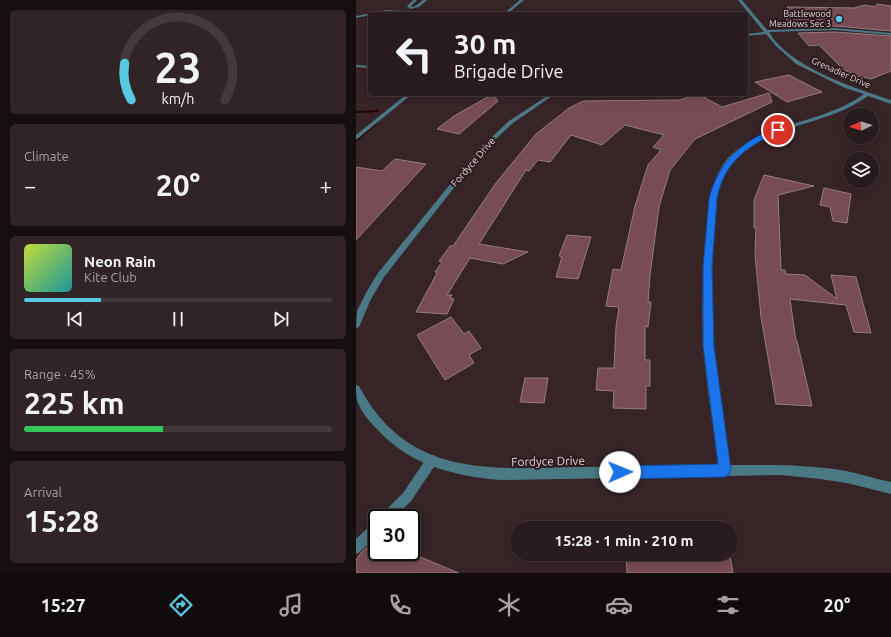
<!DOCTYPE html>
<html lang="en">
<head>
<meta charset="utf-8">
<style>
	body { margin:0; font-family:Ubuntu,sans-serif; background:#302426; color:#f1f3f6; height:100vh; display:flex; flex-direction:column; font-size:15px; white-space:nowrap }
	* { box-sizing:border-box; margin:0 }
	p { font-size:13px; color:#a5a1a4 }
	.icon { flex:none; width:22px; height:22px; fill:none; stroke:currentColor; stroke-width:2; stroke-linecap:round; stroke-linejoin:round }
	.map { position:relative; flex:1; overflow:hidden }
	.drawer { display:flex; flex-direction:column; gap:10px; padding:10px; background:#160f10; width:356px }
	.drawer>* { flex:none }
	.top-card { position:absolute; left:12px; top:12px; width:380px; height:84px; border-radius:4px; box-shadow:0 2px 10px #0003,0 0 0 1px #44393b; background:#281b1d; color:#f1f3f6; overflow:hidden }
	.needle { width:26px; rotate:266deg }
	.tools { position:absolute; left:487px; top:108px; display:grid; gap:8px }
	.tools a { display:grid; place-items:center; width:36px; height:36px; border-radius:50%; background:#281b1d; box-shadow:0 2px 10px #0003,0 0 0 1px #44393b; font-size:20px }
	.speed { position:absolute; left:12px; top:509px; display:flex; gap:8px; font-size:20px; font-weight:700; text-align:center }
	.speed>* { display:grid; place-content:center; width:52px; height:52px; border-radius:50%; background:#281b1d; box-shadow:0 2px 10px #0003,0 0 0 1px #44393b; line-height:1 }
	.speed .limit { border:2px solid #111; border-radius:6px; background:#fff; color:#111 }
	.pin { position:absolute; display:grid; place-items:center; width:34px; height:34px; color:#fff; margin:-17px; border:2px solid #fff; border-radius:50%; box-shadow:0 1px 4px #0007 }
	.me { position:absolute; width:44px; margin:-22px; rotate:89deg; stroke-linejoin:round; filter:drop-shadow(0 0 3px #0008) }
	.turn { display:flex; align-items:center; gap:14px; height:84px; padding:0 20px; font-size:18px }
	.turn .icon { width:52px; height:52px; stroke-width:2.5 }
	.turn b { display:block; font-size:28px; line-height:34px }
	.big { font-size:30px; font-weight:600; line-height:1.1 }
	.drawer .tile { flex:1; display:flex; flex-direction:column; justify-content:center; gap:6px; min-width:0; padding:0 14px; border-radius:6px; background:#302426 }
	.drawer .dial { align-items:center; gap:0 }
	.dial svg { height:104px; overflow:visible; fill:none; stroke:#44393b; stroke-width:7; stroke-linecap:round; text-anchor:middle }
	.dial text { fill:#f1f3f6; stroke:none }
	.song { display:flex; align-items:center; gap:12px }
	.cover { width:48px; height:48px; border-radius:6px; background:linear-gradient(135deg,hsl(70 70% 55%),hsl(180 70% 35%)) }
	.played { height:4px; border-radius:2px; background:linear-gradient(90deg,#58c9e3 25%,#44393b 25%) }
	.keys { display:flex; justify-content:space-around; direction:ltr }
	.heat { display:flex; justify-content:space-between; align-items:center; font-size:22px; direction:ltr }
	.charge { height:6px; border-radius:3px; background:linear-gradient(90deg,#34c759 45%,#44393b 0) }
	.trip { position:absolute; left:154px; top:521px; width:228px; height:40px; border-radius:20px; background:#281b1d; box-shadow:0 2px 10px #0003,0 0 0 1px #44393b; font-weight:600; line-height:40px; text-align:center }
	.menu { display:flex; height:64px; justify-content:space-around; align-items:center; background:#100b0c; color:#a5a1a4 }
	.menu .icon { width:28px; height:28px }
	.menu .active { color:#58c9e3 }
	.menu b { font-size:18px; color:#f1f3f6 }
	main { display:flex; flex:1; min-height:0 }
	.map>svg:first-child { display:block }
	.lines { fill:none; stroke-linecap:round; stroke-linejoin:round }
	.stream { fill:#24020b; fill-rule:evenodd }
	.building { fill:#784c54; stroke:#947d81 }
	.lane { fill:#4a7985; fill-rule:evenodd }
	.street { fill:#4a7985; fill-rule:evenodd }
	.route { fill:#1a73e8; stroke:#114b97 }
	.poi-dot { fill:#58c9e3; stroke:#2c1b1e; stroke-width:1.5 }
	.labels { text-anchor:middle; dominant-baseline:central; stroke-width:4; stroke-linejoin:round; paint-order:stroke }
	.far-poi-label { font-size:9px; fill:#e0d4d5; stroke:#2c1b1e; text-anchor:end }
	.far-street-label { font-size:9px; fill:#e0d4d5; stroke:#2c1b1e }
	.street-label { font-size:10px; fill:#e0d4d5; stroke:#2c1b1e }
	.near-street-label { font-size:12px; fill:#e0d4d5; stroke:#2c1b1e }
</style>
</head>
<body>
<main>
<section class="drawer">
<div class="tile dial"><svg viewBox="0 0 100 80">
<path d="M14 69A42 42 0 1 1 86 69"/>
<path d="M14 69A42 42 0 0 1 9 41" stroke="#58c9e3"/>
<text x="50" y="56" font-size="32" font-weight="700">23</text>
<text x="50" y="72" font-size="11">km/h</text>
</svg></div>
<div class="tile"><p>Climate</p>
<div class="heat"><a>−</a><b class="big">20°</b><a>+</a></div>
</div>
<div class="tile">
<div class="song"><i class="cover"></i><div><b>Neon Rain</b><p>Kite Club</p></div></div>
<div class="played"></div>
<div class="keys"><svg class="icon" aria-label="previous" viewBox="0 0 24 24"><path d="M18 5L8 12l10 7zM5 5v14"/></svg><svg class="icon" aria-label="pause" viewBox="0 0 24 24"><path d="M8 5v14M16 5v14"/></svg><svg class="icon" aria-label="next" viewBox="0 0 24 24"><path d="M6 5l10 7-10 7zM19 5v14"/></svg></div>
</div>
<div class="tile"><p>Range · 45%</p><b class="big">225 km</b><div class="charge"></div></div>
<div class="tile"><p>Arrival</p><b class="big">15:28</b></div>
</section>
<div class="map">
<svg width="535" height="573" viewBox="0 0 535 573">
	<rect width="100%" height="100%" fill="#362427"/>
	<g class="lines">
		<!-- stream -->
		<g class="stream">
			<path d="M22,110H23V112L0,113V111Z"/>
			<path d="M19,122L22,123L0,142V139Z"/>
		</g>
	</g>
	<!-- building -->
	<g class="building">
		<path d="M521,4L535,6V31L479,26L438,28L428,16L439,15L431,7L498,8L509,5L519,7Z"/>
		<path d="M479,32L535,36V71L515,79L508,77L506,78L488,70L463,45L453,46L442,33Z"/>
		<path d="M433,75L466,92L431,102L399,82Z"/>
		<path d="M413,93L416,102L339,139L314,170L303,207L294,275L292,302H295L292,327L289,326V360H294V386H290V409L257,408L258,391L240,390L242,368H258L260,327L263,307L250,306L257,269L265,270L279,206L292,165L305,150L297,147L308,135L269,125L246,145L215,135L194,162L182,160L173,171L170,170L123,244L172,252L147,264L114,258L91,295H96L94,298L98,299L91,314L60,312L81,273L79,272L86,262L83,261L94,246H97L140,183L180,134L213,108L227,101L324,100L342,94L366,107Z"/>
		<path d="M137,94L142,101L103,134L81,129L98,116Z"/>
		<path d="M39,159L70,164L0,240V167L26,171Z"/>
		<path d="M408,175L458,186L422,195L425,270H429L430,274L449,275L481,299L475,275L500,277L515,333L498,332L490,305L434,299L440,341H441L456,406L420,404L405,317L399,255L400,228H398V200Z"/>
		<path d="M468,188L495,194L491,223L477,221L474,207L464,205Z"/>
		<path d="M211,235L235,237L222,279L200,277L206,257L203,256Z"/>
		<path d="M95,317L108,334L113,331L125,348L113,355L118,363L89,380L61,335Z"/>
		<path d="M169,378H192L188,403L164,402Z"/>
		<path d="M14,544L21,547V552H52L103,573H0V560L4,554Z"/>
		<path d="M374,555L377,573H271L270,556Z"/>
	</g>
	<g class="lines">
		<!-- lane -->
		<g class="lane">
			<path d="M57,0H61L55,6L56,7L61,5L67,0H71L63,7L54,9L51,6Z"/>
			<path d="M31,10L83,13L85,14L31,12L14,14V15L0,18V16Z"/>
			<path d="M0,65L14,66V68L0,67Z"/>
			<path d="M76,455L80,456L81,460L80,464L55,501L38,518H24L26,514L47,493L72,456Z"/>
			<path d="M21,521V535L4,552L0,554V539L17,523Z"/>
		</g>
		<!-- street -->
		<g class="street">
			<path d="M164,0H168L151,14H147Z"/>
			<path d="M382,0H386L411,30L479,28L535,33V35L479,30L413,32C433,67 498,88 535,100V104L512,96C474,124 424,123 385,152C359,172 359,209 358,239C356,270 354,302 355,333C358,377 367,421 374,465C413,465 452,464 490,471C505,474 520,479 535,482V494L491,483L464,479L425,475L145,480C97,476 53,465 20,428C12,420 4,410 1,400C0,396 0,389 0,385L3,386C51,477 132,469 220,467C268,467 315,466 363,465C357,422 348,377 347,333C345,302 348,270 350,239C353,208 353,171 381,150C419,121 470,122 508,94L489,88L440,64L420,46L410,34L390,36V34L408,32Z"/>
			<path d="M51,94H56L0,140V135Z"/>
			<path d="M194,94H199L157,123L126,152L28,277L15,299L3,327L0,328L1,311L11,291L22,273L122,150L153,121Z"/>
		</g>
	</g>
	<!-- route -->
	<path class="route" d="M422,128L424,129V131C392,146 368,161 361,199L356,267L358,346L375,470L373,475L369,477L264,479L260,477L258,472L260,468L264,466L362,464L347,346V267L353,199C361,164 388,138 422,128Z"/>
	<!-- markers -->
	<circle class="poi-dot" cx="483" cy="19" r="4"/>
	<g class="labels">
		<!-- far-poi labels -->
		<g class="far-poi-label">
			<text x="475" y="14">Battlewood<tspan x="475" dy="10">Meadows Sec 3</tspan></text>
		</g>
		<!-- far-street labels -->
		<g class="far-street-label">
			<text transform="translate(485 73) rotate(24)">Grenadier Drive</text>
		</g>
		<!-- street labels -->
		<g class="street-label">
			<text transform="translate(117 162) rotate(-49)">Fordyce Drive</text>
		</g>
		<!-- near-street labels -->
		<g class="near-street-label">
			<text transform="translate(192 461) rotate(-1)">Fordyce Drive</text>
		</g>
	</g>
</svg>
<div class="tools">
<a><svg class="needle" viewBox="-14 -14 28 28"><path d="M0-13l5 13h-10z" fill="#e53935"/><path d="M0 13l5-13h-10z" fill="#a5a1a4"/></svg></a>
<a><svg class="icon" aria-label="layers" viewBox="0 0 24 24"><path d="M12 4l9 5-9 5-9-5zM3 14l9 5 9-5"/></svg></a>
</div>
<div class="speed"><div class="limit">30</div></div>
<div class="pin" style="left:422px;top:130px;background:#d93025"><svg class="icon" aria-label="arrive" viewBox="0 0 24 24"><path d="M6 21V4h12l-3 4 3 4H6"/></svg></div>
<svg class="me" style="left:264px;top:472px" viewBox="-20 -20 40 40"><circle r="19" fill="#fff"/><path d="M0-13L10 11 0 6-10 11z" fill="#1a73e8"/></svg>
<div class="trip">15:28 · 1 min · 210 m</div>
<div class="top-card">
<div class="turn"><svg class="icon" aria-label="left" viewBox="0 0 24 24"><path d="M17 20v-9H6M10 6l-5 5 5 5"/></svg><div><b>30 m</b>Brigade Drive</div></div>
</div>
</div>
</main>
<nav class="menu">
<b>15:27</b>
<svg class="icon active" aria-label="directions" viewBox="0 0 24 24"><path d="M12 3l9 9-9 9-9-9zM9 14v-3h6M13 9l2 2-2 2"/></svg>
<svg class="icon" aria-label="music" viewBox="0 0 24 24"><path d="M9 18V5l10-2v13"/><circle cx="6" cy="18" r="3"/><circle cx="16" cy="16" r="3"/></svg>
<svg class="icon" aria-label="phone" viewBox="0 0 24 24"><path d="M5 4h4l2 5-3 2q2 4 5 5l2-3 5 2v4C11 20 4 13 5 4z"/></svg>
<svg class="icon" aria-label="climate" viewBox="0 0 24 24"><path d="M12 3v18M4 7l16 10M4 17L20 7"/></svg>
<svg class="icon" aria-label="car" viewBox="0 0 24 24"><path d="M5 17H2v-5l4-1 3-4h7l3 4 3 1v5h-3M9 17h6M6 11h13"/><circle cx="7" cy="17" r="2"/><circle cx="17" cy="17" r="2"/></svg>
<svg class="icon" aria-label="filters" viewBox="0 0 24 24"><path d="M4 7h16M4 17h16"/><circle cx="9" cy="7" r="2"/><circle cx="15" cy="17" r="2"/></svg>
<b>20°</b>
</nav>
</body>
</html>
